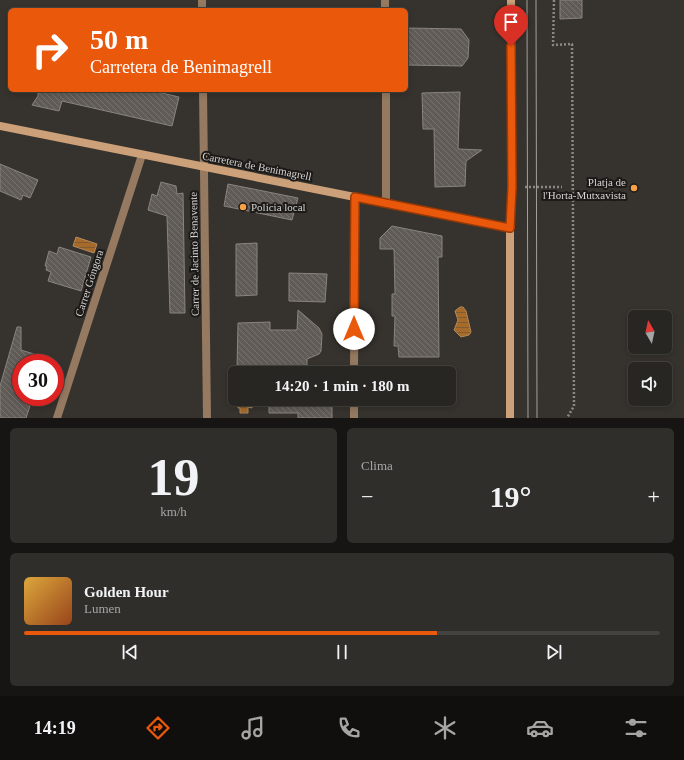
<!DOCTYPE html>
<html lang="es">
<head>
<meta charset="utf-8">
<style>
	body { margin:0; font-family:Georgia,serif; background:#302e2a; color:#f1f3f6; height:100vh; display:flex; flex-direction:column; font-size:15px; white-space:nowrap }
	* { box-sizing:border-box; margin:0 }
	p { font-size:13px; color:#a5a5a5 }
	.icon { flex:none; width:22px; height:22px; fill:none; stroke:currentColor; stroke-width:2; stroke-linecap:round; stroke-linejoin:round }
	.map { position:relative; height:418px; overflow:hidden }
	.sheet { display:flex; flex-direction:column; gap:10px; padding:10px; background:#161513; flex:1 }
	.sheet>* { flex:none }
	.hud { position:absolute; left:8px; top:8px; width:400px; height:84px; border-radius:6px; box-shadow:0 2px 6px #0003,0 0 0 1px #444340; background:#ea580c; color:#fff; overflow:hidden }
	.needle { width:26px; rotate:351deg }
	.tools { position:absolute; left:628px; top:310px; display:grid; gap:8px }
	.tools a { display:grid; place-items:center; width:44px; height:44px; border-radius:6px; background:#282622; box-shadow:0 2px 6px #0003,0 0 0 1px #444340; font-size:20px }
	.speed { position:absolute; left:12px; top:354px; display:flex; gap:8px; font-size:20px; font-weight:700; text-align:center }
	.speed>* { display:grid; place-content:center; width:52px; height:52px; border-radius:50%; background:#282622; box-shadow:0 2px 6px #0003,0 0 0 1px #444340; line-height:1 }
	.speed .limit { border:6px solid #d22; background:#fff; color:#111 }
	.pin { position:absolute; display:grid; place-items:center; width:34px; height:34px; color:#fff; margin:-41px -17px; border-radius:50% 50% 50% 0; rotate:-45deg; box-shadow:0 0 4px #0007 }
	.pin .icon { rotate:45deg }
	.me { position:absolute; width:44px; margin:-22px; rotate:0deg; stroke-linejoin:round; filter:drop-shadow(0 0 3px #0008) }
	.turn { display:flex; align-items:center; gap:14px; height:84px; padding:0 16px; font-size:18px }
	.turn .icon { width:52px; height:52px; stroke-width:2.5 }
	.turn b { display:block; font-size:28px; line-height:34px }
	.big { font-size:30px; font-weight:700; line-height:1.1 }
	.sheet .widget { flex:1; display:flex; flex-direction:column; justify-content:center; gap:6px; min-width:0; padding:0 14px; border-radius:6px; background:#302e2a }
	.sheet .dial { align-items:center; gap:0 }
	.dial b { font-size:52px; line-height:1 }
	.song { display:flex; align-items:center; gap:12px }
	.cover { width:48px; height:48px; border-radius:6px; background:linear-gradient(135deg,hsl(40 70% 55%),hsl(20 70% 35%)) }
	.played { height:4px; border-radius:2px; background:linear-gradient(90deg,#ea580c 65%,#444340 65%) }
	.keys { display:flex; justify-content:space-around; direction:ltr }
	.heat { display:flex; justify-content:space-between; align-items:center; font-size:22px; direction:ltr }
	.sheet .tiles { flex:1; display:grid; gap:10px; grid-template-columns:1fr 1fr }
	.widget:last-child { grid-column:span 2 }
	.trip { position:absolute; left:228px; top:366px; width:228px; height:40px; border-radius:6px; background:#282622; box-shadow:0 2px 6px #0003,0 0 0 1px #444340; font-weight:700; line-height:40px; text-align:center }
	.tab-bar { display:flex; height:64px; justify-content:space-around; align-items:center; background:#100f0e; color:#a5a5a5 }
	.tab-bar .icon { width:28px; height:28px }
	.tab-bar .active { color:#ea580c }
	.tab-bar b { font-size:18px; color:#f1f3f6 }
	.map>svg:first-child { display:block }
	.water { fill:url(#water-rules); stroke:#b48a5c }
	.building { fill:url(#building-back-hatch); stroke:#8a847f }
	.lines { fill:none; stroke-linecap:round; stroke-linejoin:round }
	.path { stroke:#8b8884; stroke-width:2.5; stroke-dasharray:2 2; stroke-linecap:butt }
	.street { stroke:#957961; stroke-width:8 }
	.secondary { stroke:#cca179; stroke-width:8 }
	.tram { stroke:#a4a19d; stroke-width:1 }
	.route-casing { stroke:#983908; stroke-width:10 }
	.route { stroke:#ea580c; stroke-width:7 }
	.poi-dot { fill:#f7a149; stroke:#1c1a18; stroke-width:1.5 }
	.labels { text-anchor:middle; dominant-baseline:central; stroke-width:4; stroke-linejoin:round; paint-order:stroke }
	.street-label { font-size:11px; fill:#d6d3d0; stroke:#1c1a18 }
	.poi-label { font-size:11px; fill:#d6d3d0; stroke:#1c1a18; text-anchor:end }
</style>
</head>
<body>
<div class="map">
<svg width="684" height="418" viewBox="0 0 684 418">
	<defs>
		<pattern id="water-rules" width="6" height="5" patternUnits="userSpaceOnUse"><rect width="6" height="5" fill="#a66a2a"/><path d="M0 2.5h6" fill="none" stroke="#825b31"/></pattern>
		<pattern id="building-back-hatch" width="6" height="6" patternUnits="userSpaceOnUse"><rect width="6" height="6" fill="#615b57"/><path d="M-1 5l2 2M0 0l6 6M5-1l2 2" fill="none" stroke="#77726e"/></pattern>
	</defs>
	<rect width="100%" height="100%" fill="#36322d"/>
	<!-- water -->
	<g class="water">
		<path d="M76,237L97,244L94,253L73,246Z"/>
		<path d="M460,307H463L466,311L471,332L469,335L461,337L454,330L458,320L455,311Z"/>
		<path d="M238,399H252V408L248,407V413H240V408H238Z"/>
	</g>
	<!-- building -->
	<g class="building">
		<path d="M560,0H582V18L560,19Z"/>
		<path d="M406,28L461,29L469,40L468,58L462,66L406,65Z"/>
		<path d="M38,90H149L179,97L172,126L62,101L59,111L32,105L38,96Z"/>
		<path d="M460,92L458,149L482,150L466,161L465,186L435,187L434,129H423L422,93Z"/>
		<path d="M0,164L38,180L30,198L23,195L21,200L0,191Z"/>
		<path d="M161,182L176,186L177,194L183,193L185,313H170L167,216L148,210L152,194L157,196Z"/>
		<path d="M228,184L298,198L292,220L224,206Z"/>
		<path d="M392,226L442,236V257H438L439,357H399L398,346H394L395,316H392V294H395L394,249H380V238Z"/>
		<path d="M257,243V295L236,296V244Z"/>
		<path d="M59,247L91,257L81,291L48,281L51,272L46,270L47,266H45L49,251L57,254Z"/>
		<path d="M289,273L327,274L325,302L289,301Z"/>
		<path d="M298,310L319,328L322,334L321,351L319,354L307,359V368L237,369L238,323L270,322V330H297Z"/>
		<path d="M17,327H21V350L53,360V363H21V397H33L26,418H0V386Z"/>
		<path d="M269,399H332V418H298V413H269Z"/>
	</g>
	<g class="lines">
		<!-- path -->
		<g class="path">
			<path d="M554,0L553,45L572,44L574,406L567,418"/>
			<path d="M525,187H562"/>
		</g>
		<!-- street -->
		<g class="street">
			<path d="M202,0V10"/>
			<path d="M385,0V10"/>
			<path d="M203,90L207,418"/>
			<path d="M386,90V203"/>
			<path d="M354,373L355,197"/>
			<path d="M57,418L142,155"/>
			<path d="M354,418V399"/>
		</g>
		<!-- secondary -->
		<g class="secondary">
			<path d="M0,126L510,228"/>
			<path d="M510,418V228L512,187L511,0"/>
		</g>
		<!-- tram -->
		<g class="tram">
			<path d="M527,0L528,418"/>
			<path d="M536,0L537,418"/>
		</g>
	</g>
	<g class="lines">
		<!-- route casing -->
		<g class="route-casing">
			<path id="route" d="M354,329L355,197L510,228L512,187L511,46"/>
		</g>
		<!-- route -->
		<use href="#route" class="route"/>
	</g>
	<!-- markers -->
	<g class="poi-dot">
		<circle cx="634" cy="188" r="4"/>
		<circle cx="243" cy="207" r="4"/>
	</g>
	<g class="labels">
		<!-- street labels -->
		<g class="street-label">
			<text transform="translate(257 166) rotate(11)">Carretera de Benimagrell</text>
			<text transform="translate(194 254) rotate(-91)">Carrer de Jacinto Benavente</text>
			<text transform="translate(89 283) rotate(-72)">Carrer Góngora</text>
		</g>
		<!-- poi labels -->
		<g class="poi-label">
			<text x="626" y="182">Platja de<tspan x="626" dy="13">l'Horta-Mutxavista</tspan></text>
			<text x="251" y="207" text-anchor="start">Policia local</text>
		</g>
	</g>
</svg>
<div class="tools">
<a><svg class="needle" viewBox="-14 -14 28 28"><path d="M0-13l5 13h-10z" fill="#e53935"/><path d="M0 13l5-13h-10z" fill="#a5a5a5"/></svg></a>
<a><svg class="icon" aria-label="sound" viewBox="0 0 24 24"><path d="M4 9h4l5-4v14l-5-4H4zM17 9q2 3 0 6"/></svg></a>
</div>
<div class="speed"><div class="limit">30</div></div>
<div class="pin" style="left:511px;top:46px;background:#d93025"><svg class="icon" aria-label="arrive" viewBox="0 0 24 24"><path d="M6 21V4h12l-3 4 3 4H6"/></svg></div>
<svg class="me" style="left:354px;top:329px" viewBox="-20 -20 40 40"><circle r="19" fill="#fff"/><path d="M0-13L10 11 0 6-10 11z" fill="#ea580c"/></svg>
<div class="trip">14:20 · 1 min · 180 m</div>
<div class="hud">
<div class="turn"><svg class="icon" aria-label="right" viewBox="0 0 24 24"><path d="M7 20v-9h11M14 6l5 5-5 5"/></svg><div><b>50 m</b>Carretera de Benimagrell</div></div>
</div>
</div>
<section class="sheet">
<div class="tiles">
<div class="widget dial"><b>19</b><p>km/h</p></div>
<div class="widget"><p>Clima</p>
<div class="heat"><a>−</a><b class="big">19°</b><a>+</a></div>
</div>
<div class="widget">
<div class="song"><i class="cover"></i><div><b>Golden Hour</b><p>Lumen</p></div></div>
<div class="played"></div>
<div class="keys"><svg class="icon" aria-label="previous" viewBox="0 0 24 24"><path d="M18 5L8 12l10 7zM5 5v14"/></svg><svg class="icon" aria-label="pause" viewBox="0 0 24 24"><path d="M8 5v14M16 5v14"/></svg><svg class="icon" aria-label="next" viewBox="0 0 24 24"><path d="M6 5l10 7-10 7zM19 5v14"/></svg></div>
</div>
</div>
</section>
<nav class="tab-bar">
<b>14:19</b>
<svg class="icon active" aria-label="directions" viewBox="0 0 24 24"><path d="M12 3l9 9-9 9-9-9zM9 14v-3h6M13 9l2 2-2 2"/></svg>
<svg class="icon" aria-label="music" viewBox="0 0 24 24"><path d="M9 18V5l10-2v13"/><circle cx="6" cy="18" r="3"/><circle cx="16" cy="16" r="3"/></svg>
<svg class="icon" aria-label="phone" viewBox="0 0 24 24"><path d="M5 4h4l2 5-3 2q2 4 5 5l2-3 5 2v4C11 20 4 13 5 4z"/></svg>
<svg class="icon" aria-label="climate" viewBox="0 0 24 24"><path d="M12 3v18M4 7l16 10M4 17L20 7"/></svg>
<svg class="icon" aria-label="car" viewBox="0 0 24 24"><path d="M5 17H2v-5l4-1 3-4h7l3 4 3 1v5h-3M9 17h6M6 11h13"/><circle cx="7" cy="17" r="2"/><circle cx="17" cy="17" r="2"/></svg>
<svg class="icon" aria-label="filters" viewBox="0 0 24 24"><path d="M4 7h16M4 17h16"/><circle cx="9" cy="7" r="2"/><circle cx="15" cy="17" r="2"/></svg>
</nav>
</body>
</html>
